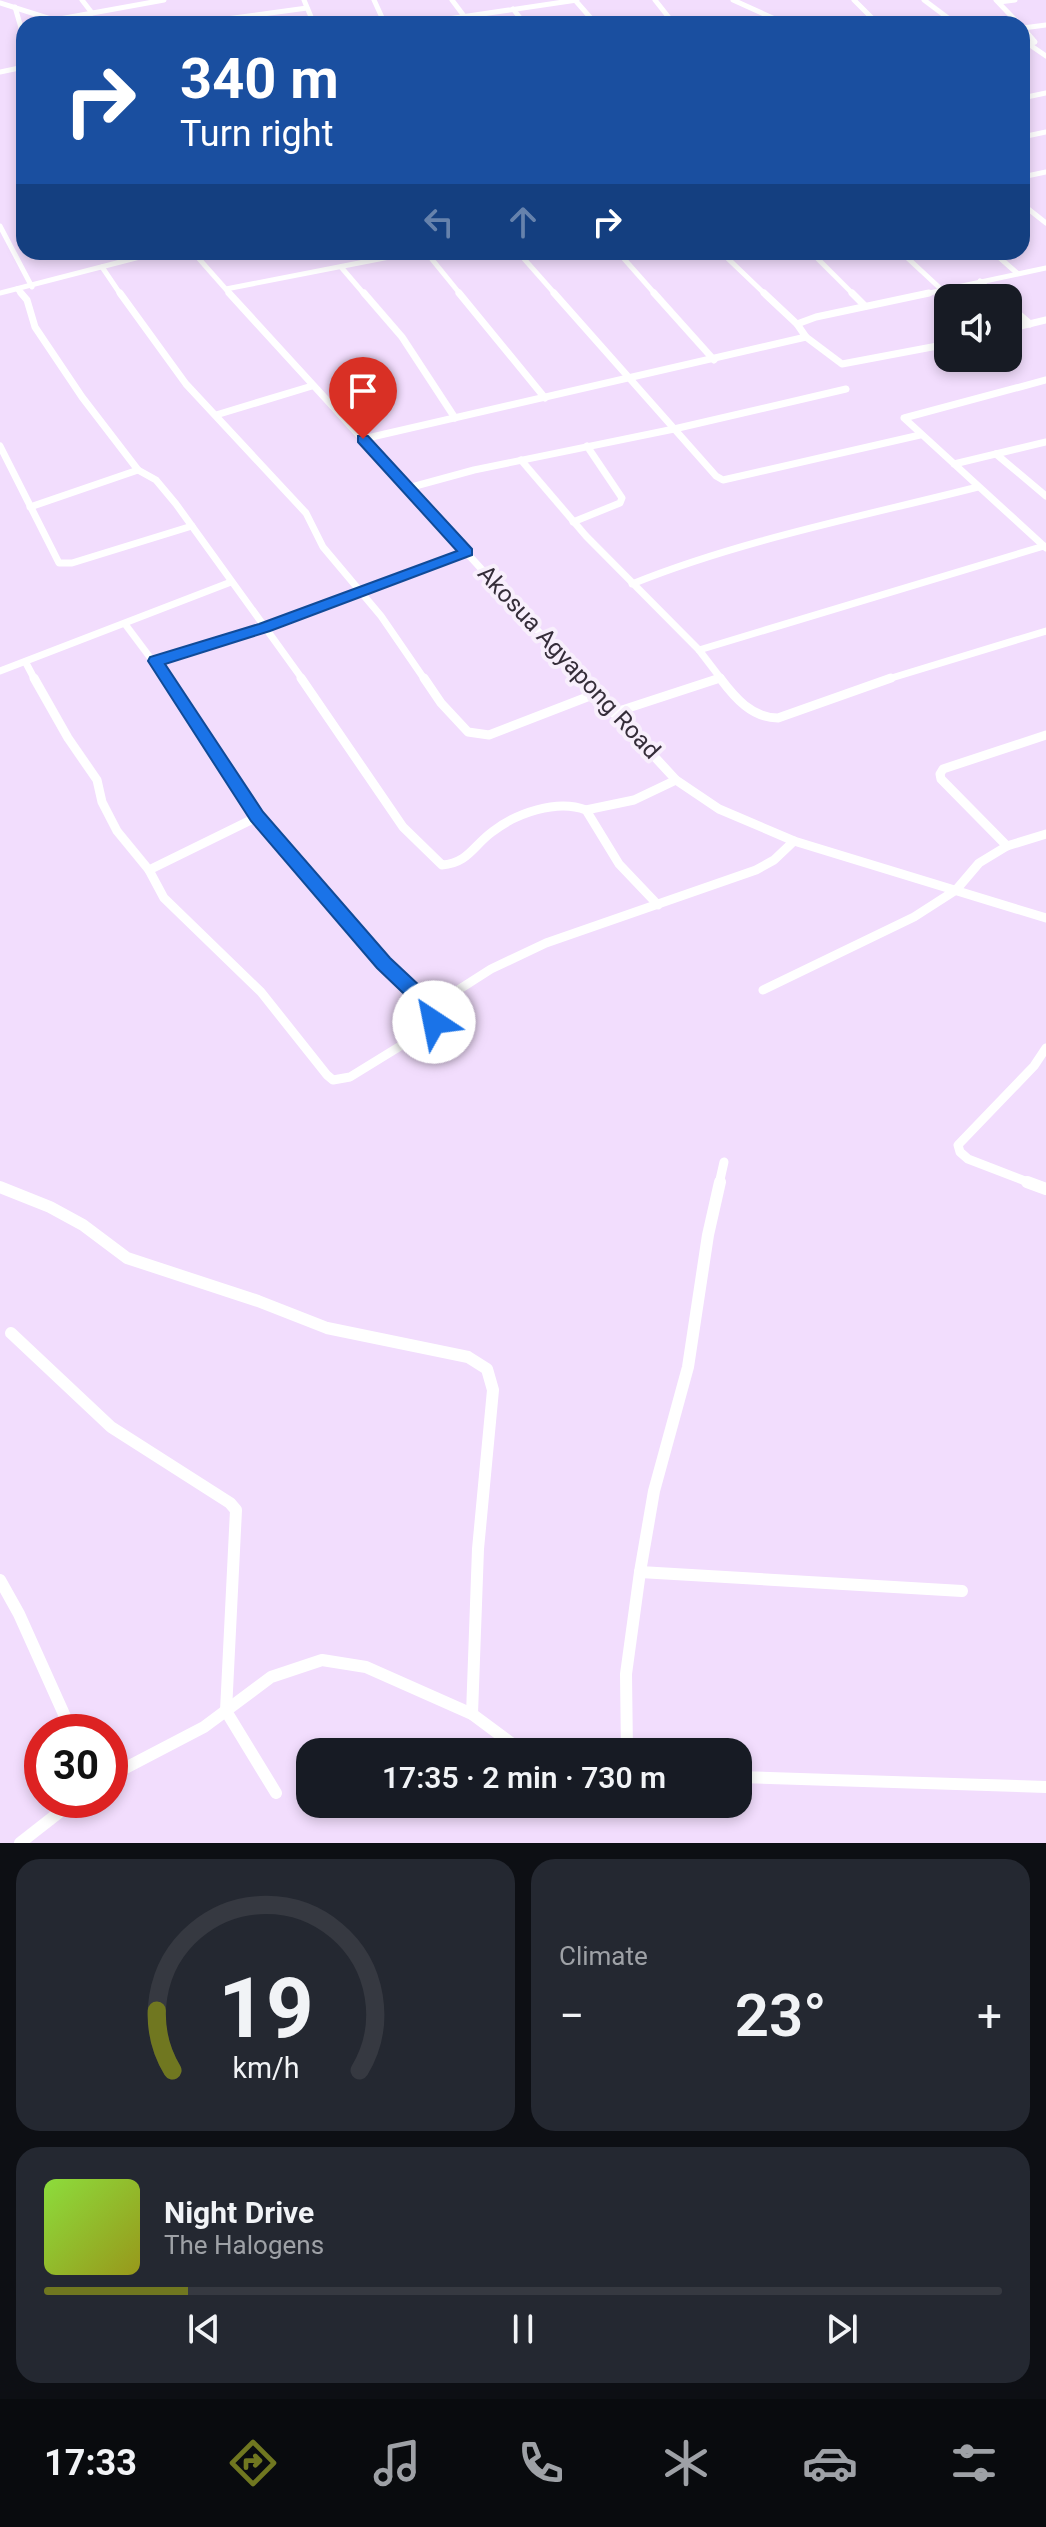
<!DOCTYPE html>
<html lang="en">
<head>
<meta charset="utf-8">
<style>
	body { margin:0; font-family:Roboto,sans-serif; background:#242831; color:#f1f3f6; height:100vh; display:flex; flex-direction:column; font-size:30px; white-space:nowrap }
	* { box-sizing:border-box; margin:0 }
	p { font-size:26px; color:#9ea1a6 }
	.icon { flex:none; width:44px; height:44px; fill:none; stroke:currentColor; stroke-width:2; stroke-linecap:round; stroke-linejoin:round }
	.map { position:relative; height:1843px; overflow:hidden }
	.side { display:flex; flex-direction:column; gap:16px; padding:16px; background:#0d0f14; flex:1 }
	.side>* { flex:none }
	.hud { position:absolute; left:16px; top:16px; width:1014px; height:244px; border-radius:24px; box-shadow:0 4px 12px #0003; background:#1a4fa0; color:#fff; overflow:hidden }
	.tools { position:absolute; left:934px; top:284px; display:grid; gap:16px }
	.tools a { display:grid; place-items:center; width:88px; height:88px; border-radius:16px; background:#171b24; box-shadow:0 4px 12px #0003; font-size:40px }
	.speed { position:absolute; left:24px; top:1714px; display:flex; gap:16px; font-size:40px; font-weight:700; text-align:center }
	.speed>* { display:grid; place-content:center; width:104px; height:104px; border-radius:50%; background:#171b24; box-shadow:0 4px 12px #0003; line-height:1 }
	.speed .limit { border:12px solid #d22; background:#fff; color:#111 }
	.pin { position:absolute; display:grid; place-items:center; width:68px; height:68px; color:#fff; margin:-82px -34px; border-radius:50% 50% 50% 0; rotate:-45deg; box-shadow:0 0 8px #0007 }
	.pin .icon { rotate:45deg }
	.me { position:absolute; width:88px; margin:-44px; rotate:326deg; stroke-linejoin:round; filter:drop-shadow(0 0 6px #0008) }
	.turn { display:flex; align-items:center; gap:28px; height:168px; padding:0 32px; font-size:36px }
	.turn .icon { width:104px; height:104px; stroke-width:2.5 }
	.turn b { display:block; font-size:56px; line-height:68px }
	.lanes { display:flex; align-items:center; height:76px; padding:0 32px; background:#0003; justify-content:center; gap:40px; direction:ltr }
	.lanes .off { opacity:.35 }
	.big { font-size:60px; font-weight:600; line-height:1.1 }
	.side .tile { flex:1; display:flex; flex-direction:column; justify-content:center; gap:12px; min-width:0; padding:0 28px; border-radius:24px; background:#242831 }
	.side .dial { align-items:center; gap:0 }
	.dial svg { height:208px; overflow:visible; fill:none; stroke:#363941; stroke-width:7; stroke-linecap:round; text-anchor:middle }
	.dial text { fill:#f1f3f6; stroke:none }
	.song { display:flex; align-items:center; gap:24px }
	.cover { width:96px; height:96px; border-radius:12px; background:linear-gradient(135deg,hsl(90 70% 55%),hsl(60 70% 35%)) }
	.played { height:8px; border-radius:4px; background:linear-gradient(90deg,#707720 15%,#363941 15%) }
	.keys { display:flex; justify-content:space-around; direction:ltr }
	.heat { display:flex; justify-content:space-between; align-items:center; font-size:44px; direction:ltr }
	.side .tiles { flex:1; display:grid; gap:16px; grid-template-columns:1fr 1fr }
	.tile:last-child { grid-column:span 2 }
	.trip { position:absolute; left:296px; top:1738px; width:456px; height:80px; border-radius:24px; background:#171b24; box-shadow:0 4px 12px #0003; font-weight:600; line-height:80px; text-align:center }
	.tabs { display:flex; height:128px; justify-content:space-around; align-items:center; background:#090b0e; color:#9ea1a6 }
	.tabs .icon { width:56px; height:56px }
	.tabs .active { color:#707720 }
	.tabs b { font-size:36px; color:#f1f3f6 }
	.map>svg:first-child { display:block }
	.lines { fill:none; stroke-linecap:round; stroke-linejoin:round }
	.minor-far3 { stroke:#fff; stroke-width:5 }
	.minor-far2 { stroke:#fff; stroke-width:7 }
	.minor-far1 { stroke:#fff; stroke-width:9 }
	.minor { stroke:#fff; stroke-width:12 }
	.route { fill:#1a73e8; stroke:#114b97; stroke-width:2 }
	.labels { text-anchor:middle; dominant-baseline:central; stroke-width:8; stroke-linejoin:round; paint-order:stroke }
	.street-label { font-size:24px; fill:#352d39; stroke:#f8effc }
</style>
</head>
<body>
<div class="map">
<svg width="1046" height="1843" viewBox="0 0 1046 1843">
	<rect width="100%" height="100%" fill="#f2ddfd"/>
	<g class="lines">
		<!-- minor-far3 -->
		<g class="minor-far3">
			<path d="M82,0L92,13"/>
			<path d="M304,0L314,24"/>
			<path d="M374,0L385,24"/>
			<path d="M452,0L464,16"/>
			<path d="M575,0L596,24"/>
			<path d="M655,0L674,24"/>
			<path d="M733,0L786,24"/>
			<path d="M854,0L878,24"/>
			<path d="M924,0L956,24"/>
			<path d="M996,0L1019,24"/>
			<path d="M999,2L1015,0"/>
			<path d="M0,3L57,21"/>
			<path d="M15,7L24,38"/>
			<path d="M513,9L525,24"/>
			<path d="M54,20L164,0"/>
			<path d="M189,24L307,8"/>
			<path d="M414,24L577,0"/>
			<path d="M1022,27L1035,42L1022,46"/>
			<path d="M1023,28L1046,25"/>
			<path d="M1030,45L1046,56"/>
			<path d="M0,72L24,67"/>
			<path d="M1022,98L1046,93"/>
			<path d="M1022,137L1046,132"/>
			<path d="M1022,177L1046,172"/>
			<path d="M1022,204L1046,223"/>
			<path d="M0,226L32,287"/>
			<path d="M193,252L231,295"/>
			<path d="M426,252L461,295"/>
			<path d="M518,252L556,295"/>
			<path d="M618,252L656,295"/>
			<path d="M721,252L766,295"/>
			<path d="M811,252L854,295"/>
			<path d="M901,252L942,290"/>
			<path d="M993,252L1017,273"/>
			<path d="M102,267L121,295"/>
			<path d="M341,267L365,295"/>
			<path d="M980,281L996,295"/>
			<path d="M17,289L22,295"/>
			<path d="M226,289L415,252"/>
			<path d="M0,293L159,252"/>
			<path d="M920,295L1046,268"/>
		</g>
		<!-- minor-far2 -->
		<g class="minor-far2">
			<path d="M21,293L27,300L35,327L82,397L138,470L156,480L176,504L303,680"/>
			<path d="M120,293L186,384L306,513L323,547L381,616L425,680"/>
			<path d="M229,293L583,680"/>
			<path d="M364,293L402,337L455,418"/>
			<path d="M459,293L545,398"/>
			<path d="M554,293L716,476L723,480L920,435"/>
			<path d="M654,293L714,360"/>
			<path d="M764,293L797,324"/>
			<path d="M852,293L865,306"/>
			<path d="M994,293L1000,298"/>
			<path d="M1008,305L1030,324"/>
			<path d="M1008,329L1046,320"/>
			<path d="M806,337L842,364L948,344"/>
			<path d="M1046,380L904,418L1046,548"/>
			<path d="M216,415L312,386"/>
			<path d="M363,439L806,337L797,324L816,317L929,293"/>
			<path d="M0,446L59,563H72L192,526"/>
			<path d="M996,454L1046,496"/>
			<path d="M521,460L586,536L699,650L722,680"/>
			<path d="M954,464L1046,442"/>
			<path d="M408,488L474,470L674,429L846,389"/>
			<path d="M30,507L138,470"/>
			<path d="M573,522L620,503L622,498L587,446"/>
			<path d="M632,584C741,540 864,516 978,487"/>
			<path d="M125,624L167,680"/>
			<path d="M699,650L1044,546"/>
			<path d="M156,661L264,627L467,552"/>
			<path d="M26,663L35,680"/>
			<path d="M0,671L231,582"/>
			<path d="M715,680L720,678"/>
			<path d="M885,680L1046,631"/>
		</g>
		<!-- minor-far1 -->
		<g class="minor-far1">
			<path d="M34,678L68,738L97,780L102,802L117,831L149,870"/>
			<path d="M165,678L192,714L257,817"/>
			<path d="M301,678L403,827L442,865C468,863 473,846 492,832C516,813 557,799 586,810L619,864L658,905"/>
			<path d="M424,678L441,703L468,732L489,735L595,694"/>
			<path d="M582,678L676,780L719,809L794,841L1046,918"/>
			<path d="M720,678C735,698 752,718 778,718L891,678"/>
			<path d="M613,713L720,678"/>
			<path d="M586,810L634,800L676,780"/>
			<path d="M257,817L384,963L434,1014V1022L428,1029L350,1077L333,1080L327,1075L261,992L164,898L149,870Z"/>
			<path d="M1007,846L941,779L940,774L943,769L1046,735"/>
			<path d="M763,990L914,917L956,890L979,863L1007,846L1046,834"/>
			<path d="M430,1008L491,969L546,943L756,870L774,860L794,841"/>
			<path d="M719,1184L724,1162"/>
			<path d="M1033,1184L968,1159L960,1152L958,1145L1034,1066L1046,1048"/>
		</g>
		<!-- minor -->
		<g class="minor">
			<path d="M1027,1182L1046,1189"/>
			<path d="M0,1187L50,1207L83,1225L127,1258L258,1301L327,1328L468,1357L487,1369L493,1390L478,1549L472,1714"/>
			<path d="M11,1333L111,1427L230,1503L236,1510L226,1711L276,1793"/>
			<path d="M640,1572L962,1591"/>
			<path d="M0,1580L19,1614L72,1732"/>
			<path d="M627,1752L626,1674L640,1572L654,1491L688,1367L708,1235L720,1182"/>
			<path d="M110,1776L204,1727L271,1677L322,1660L366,1667L472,1714L523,1752"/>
			<path d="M738,1777L1046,1787"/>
			<path d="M20,1843L75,1800"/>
		</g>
	</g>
	<!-- route -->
	<path class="route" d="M358,436H368L472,549V555L270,631L165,664L263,812L390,958L437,1002L444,1022L441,1028H427L422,1011L377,968L251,821L148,661L150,657L259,624L457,551L358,442Z"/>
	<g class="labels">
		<!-- street labels -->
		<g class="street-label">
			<text transform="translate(569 662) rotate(47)">Akosua Agyapong Road</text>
		</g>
	</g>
</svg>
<div class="tools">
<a><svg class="icon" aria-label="sound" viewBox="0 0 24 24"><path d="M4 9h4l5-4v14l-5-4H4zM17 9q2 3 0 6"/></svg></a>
</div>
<div class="speed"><div class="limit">30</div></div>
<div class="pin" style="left:363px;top:439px;background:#d93025"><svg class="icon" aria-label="arrive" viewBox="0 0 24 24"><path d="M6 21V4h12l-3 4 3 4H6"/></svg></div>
<svg class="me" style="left:434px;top:1022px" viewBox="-20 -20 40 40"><circle r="19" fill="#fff"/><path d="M0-13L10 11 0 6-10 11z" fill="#1a73e8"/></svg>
<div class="trip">17:35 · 2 min · 730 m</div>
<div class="hud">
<div class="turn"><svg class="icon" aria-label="right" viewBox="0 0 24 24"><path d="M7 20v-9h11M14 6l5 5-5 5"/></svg><div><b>340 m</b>Turn right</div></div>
<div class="lanes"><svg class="icon off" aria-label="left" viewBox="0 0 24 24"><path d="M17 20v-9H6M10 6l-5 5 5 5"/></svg><svg class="icon off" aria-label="ahead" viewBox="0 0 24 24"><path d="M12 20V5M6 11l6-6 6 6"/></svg><svg class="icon" aria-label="right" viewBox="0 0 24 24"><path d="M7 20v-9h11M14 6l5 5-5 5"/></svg></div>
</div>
</div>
<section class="side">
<div class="tiles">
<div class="tile dial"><svg viewBox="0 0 100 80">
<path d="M14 69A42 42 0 1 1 86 69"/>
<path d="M14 69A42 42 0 0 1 8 46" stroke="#707720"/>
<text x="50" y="56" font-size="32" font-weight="700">19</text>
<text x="50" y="72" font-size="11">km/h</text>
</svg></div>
<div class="tile"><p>Climate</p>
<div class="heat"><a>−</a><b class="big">23°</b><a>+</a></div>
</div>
<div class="tile">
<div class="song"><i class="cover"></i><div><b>Night Drive</b><p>The Halogens</p></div></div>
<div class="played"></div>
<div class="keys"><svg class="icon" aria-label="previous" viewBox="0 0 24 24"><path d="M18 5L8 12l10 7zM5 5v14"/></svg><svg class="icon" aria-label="pause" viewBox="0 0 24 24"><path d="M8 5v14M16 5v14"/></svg><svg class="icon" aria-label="next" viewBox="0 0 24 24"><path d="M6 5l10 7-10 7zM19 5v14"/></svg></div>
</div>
</div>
</section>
<nav class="tabs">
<b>17:33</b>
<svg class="icon active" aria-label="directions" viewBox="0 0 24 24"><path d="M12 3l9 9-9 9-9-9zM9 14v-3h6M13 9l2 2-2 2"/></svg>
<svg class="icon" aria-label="music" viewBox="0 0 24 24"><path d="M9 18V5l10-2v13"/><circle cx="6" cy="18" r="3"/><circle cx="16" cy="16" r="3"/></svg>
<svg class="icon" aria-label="phone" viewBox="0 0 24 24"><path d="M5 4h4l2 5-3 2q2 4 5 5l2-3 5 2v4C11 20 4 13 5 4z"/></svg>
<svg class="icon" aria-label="climate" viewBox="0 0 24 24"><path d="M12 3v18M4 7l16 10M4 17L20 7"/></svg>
<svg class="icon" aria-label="car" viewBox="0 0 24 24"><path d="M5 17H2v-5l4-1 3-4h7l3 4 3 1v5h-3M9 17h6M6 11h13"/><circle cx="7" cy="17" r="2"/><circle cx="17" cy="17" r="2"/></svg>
<svg class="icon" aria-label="filters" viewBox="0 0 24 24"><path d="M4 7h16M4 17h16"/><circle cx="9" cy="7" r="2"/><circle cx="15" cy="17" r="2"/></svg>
</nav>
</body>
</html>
